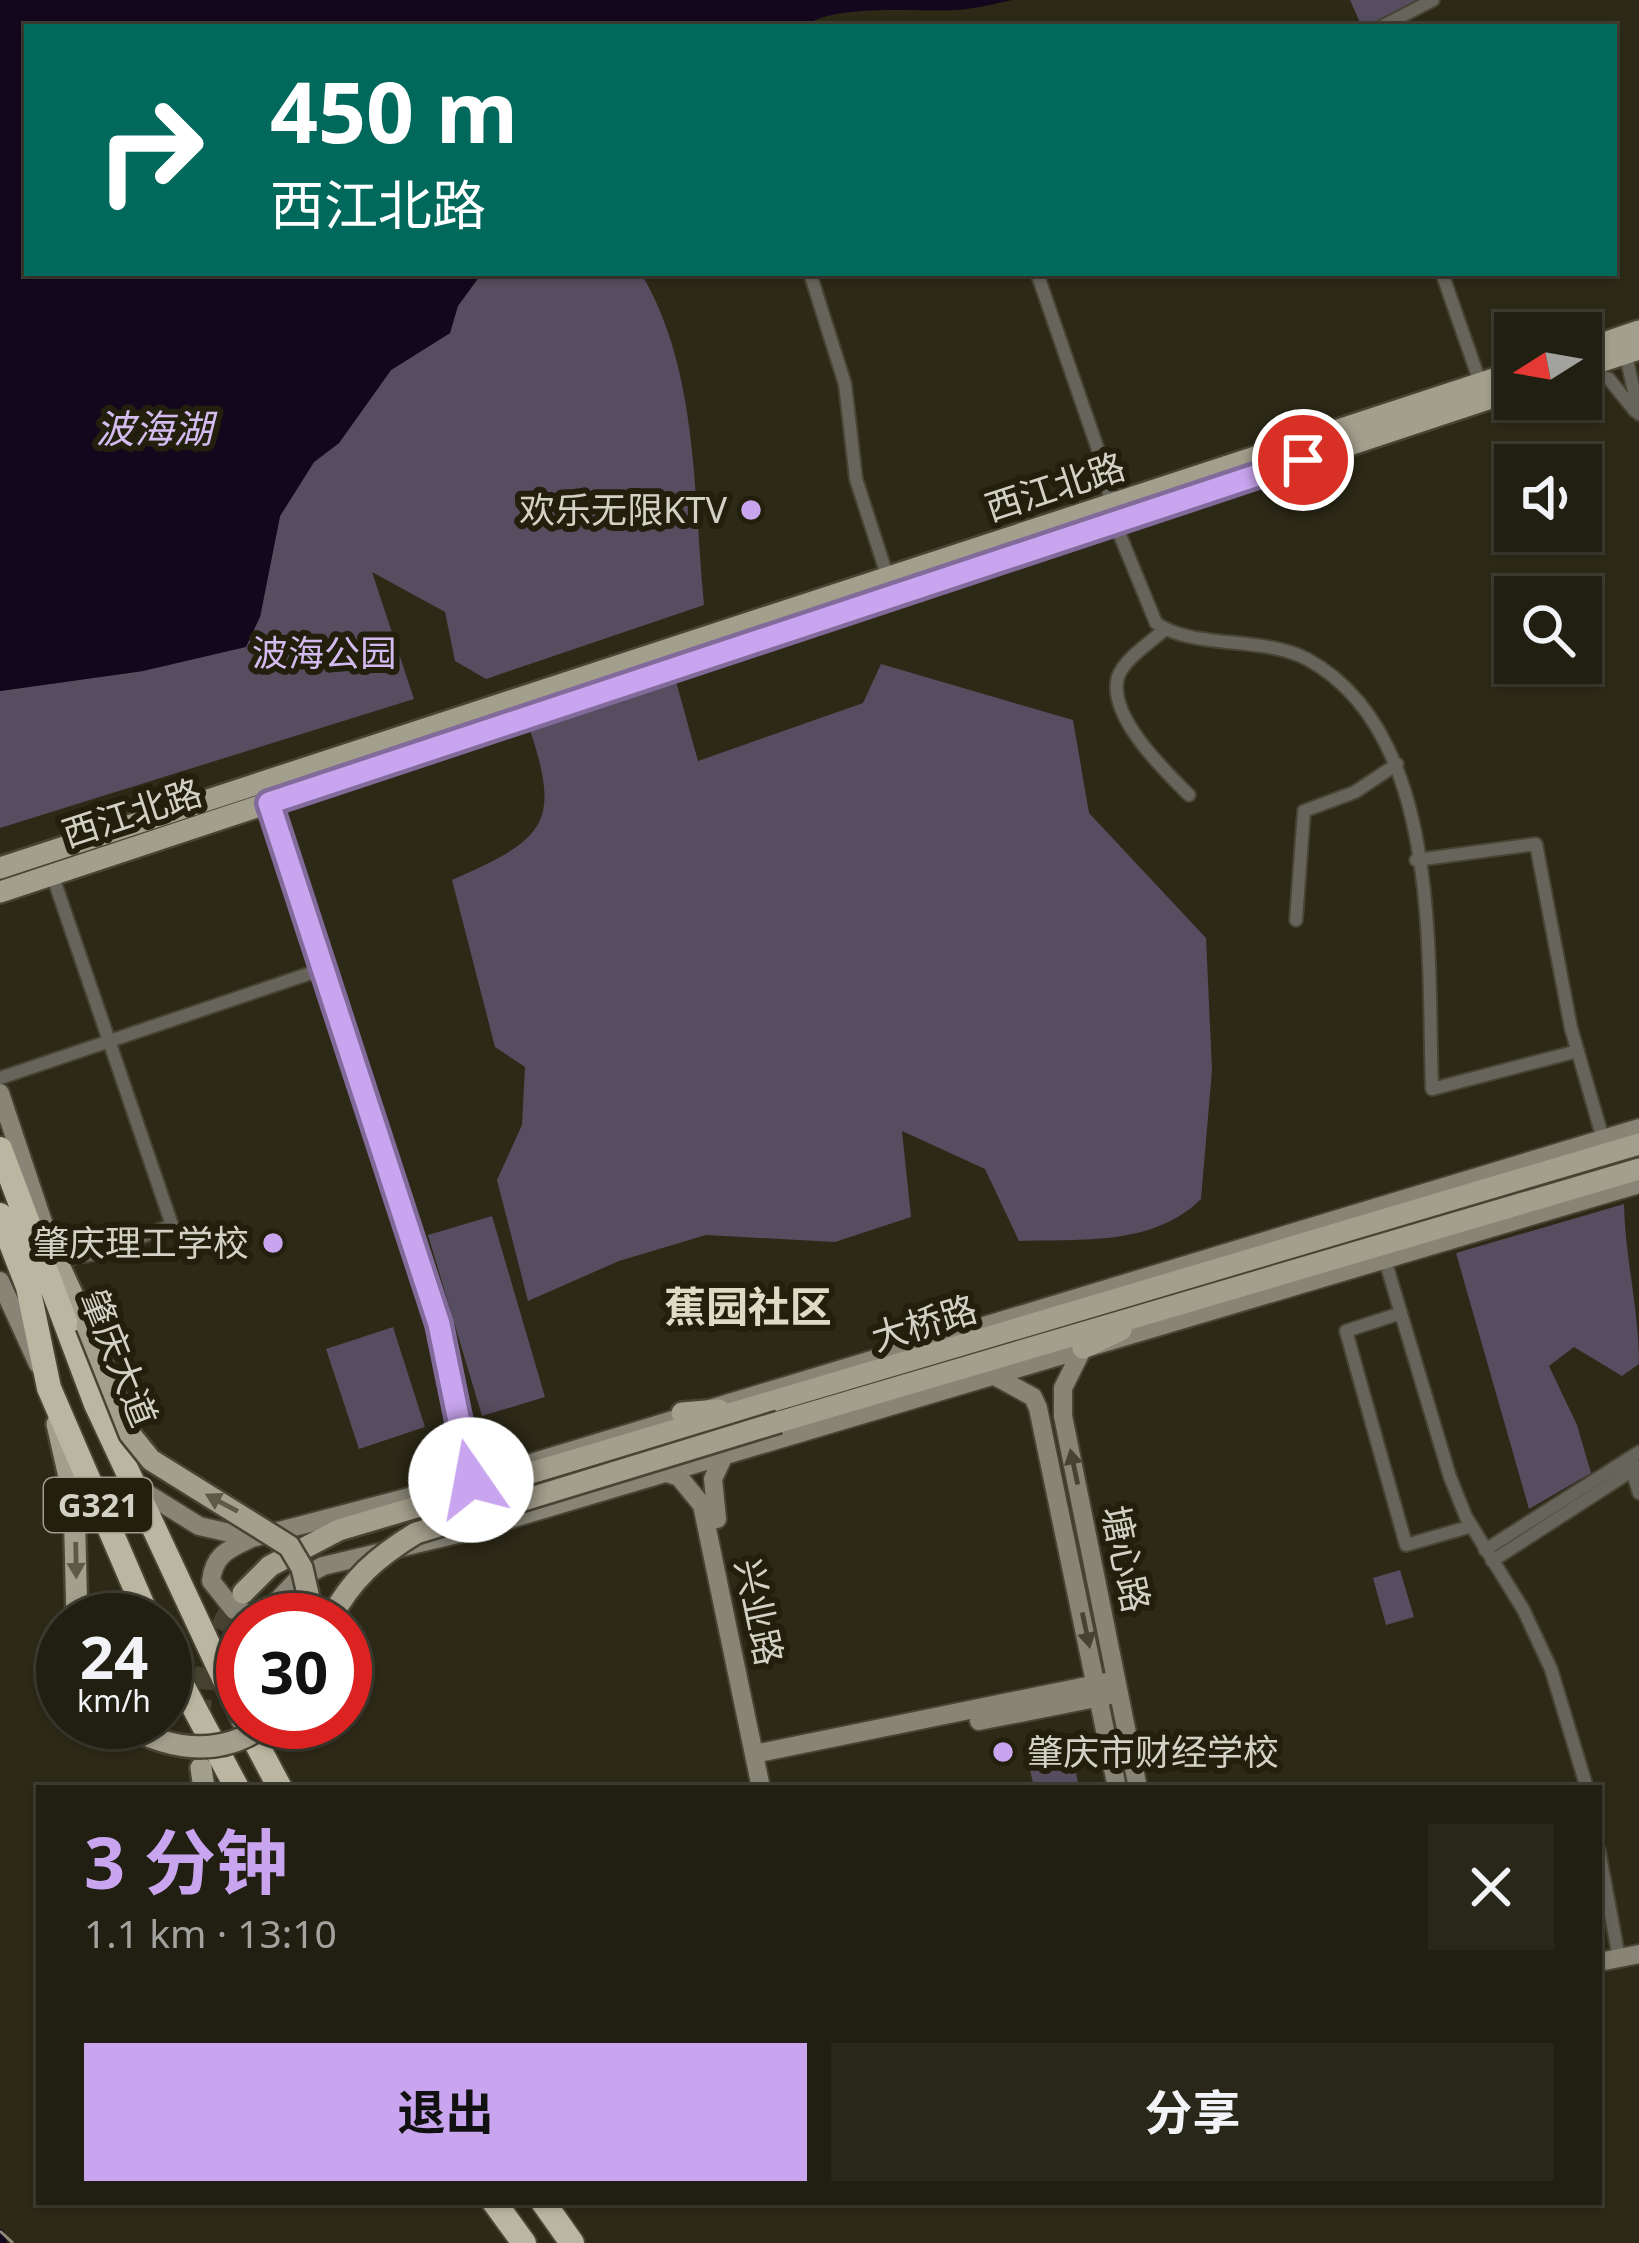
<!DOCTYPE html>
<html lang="zh">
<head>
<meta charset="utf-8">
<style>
	body { margin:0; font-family:"Noto Sans","Noto Sans SC",sans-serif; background:#29271a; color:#f1f3f6; height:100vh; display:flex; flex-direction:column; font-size:45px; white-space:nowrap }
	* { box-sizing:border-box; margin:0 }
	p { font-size:39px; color:#a2a29f }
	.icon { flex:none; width:66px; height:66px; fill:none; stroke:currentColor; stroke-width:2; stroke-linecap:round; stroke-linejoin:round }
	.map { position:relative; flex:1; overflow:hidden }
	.side { position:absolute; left:36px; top:1785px; width:1566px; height:420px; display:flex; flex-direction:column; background:#211f11; border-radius:0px; box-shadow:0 3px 9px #0004,0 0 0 3px #3e3d31 }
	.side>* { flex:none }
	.banner { position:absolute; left:24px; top:24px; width:1593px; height:252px; border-radius:0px; box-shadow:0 3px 9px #0004,0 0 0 3px #3e3d31; background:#00695c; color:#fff; overflow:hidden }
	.needle { width:78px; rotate:259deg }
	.tools { position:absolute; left:1494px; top:312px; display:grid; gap:24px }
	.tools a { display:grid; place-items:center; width:108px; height:108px; border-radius:0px; background:#211f11; box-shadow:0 3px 9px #0004,0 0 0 3px #3e3d31; font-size:60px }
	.speed { position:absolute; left:36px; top:1593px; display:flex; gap:24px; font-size:60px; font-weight:700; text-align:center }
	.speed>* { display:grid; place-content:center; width:156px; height:156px; border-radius:50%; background:#211f11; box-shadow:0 3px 9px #0004,0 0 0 3px #3e3d31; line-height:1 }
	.speed small { font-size:30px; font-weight:400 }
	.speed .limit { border:18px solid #d22; background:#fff; color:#111 }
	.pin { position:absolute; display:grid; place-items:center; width:102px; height:102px; color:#fff; margin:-51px; border:6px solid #fff; border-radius:50%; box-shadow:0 3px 12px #0007 }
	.me { position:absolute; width:132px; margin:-66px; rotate:348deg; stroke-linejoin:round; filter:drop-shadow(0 0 9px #0008) }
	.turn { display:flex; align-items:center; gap:42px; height:252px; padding:0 48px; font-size:54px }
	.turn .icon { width:156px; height:156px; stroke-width:2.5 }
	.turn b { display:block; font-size:84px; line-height:102px }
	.round { display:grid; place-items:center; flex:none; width:126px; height:126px; border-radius:0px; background:#29271a }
	.headline { display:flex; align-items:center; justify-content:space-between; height:204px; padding:0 48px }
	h1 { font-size:72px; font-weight:700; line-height:90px; color:#c8a5ee }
	.action { display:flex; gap:24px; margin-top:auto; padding:24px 48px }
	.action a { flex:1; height:138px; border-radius:0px; background:#c8a5ee; color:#111; font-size:48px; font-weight:700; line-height:138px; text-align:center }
	.action a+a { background:#29271a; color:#f1f3f6 }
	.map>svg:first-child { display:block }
	.green { fill:#564d60 }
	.water { fill:#13071e }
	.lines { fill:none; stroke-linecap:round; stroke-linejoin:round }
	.canal { stroke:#13071e; stroke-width:10 }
	.primary-tunnel { stroke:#454231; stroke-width:21; stroke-dasharray:21 10; stroke-linecap:butt }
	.street-casing { stroke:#474433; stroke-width:16 }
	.secondary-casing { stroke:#474433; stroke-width:22 }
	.primary-casing { stroke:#474433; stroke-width:26 }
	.highway-casing { stroke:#474433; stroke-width:28 }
	.street { stroke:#66645b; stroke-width:12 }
	.secondary { stroke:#888577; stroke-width:18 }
	.primary { stroke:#a39f8d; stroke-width:21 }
	.highway { stroke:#bbb6a1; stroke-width:24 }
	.rail { stroke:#8d8a7c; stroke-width:3; stroke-dasharray:24 12; stroke-linecap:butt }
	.primary-bridge-casing { stroke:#474433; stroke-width:26; stroke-linecap:butt }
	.primary-bridge { stroke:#a39f8d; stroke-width:21 }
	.oneway { fill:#464332 }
	.oneway2 { fill:#5d5947 }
	.route-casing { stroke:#826b9b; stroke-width:30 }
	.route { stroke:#c8a5ee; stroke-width:21 }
	.poi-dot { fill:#c8a5ee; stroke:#231f0d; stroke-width:4.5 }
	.labels { text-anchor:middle; stroke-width:12; stroke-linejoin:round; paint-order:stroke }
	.shield { fill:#231f0d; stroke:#9e9c8e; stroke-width:3 }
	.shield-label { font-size:33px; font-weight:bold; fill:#d3d1c6 }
	.street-label { font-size:36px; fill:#d3d1c6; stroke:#231f0d }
	.poi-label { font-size:36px; fill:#d3d1c6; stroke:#231f0d; text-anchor:end }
	.park-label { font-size:36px; fill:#d3baef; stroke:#231f0d }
	.water-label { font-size:39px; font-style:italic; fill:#d4bbf0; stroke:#231f0d }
	.quarter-label { font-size:42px; font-weight:bold; fill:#dedac3; stroke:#231f0d }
</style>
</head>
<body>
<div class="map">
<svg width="1639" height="2243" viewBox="0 0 1639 2243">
	<rect width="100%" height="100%" fill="#2c2917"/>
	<!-- green -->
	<path class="green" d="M1350 0H1426L1381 27H1362Z
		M482 273H641C699 371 693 494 704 605L486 679 455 661 445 612 372 572 414 699 0 828V691L143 671 260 617 280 516 314 462 339 443 391 370 450 333 457 306Z
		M881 664 1073 720 1089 813 1206 938 1212 1070 1201 1199C1154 1246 1081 1239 1019 1241L985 1169 902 1131 911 1217 835 1242 706 1235 619 1261 528 1301 497 1180 522 1125 525 1067 495 1047 452 880C548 838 562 823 527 721L674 674 698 761 863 703Z
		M1624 1204C1625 1258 1639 1309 1639 1364L1622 1376 1574 1347 1549 1366 1577 1425 1591 1473 1529 1509 1456 1253Z
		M492 1216 545 1397 482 1416 428 1235Z
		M393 1327 425 1427 359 1449 326 1349Z
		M1400 1570 1414 1617 1386 1625 1373 1578Z
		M1070 1742 1079 1788H1034L1026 1751Z"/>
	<!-- water -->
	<path class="water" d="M0 0H1012C994 4 974 9 955 10 919 12 830 3 804 27H27V273H482L458 306 450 333 391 370 339 443 314 462 280 516 260 617 246 647 143 671 0 691Z"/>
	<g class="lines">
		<!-- canal -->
		<path class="canal" d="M0 2234 2 2243"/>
		<!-- primary-tunnel -->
		<path class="primary-tunnel" d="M200 1720C201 1673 213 1630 243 1593"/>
		<defs>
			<path id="street" d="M1381 27 1433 0
				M810 273 845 384 856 479 887 575
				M1037 273 1102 461 1111 504
				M1442 273 1480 382
				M1625 351 1639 414
				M1582 370 1609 379 1635 411
				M1115 523 1156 623C1191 649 1263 636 1307 659 1443 733 1427 955 1432 1089L1578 1051
				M1164 630C1151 642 1124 659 1118 677 1107 716 1165 771 1189 795
				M268 798 439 1324 471 1481
				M1416 860 1536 844 1571 1028 1603 1139
				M52 874 172 1225 100 1253 57 1261
				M1296 920 1304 811 1355 792 1397 764
				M0 1078 323 969
				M1385 1260 1450 1477 1466 1517 1523 1609 1551 1669 1587 1788
				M1401 1313 1346 1331 1406 1545 1472 1526
				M1632 1470 1639 1493
				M1485 1550 1639 1452
				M1492 1561 1639 1466
				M1599 1851 1619 1958"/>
			<path id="secondary" d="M0 1093 59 1270
				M1639 1128 471 1481 252 1538C229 1549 214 1554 211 1581L234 1610 263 1616 297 1580 323 1566 470 1531 1639 1184
				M0 1281 38 1364
				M1083 1348 1063 1388V1416L1138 1788
				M993 1375 1033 1397 1038 1408 1117 1788
				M660 1471 679 1477 702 1505 761 1788
				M138 1488 199 1526 252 1538
				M717 1519 713 1479 726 1451
				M281 1620 306 1590
				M979 1721 1111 1695
				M754 1754 1106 1682
				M1599 1962 1639 1954"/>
			<path id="primary" d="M1581 351 1639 331
				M1581 368 1639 349
				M0 868 1515 372
				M0 892 1515 390
				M57 1261 87 1326
				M1083 1348 1121 1330
				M682 1413 719 1410
				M779 1422 1639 1169
				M57 1424 74 1499 77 1620
				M243 1593 270 1566 339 1530 1639 1144
				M201 1768 204 1788"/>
			<path id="highway" d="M0 1149 96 1404 243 1719
				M0 1215 28 1287 49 1388 149 1620
				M165 1653 237 1788
				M245 1722 280 1788
				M494 2202 524 2243
				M543 2202 572 2243"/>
		</defs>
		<!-- street casing -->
		<use href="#street" class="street-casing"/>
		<!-- secondary casing -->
		<use href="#secondary" class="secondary-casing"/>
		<!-- primary casing -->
		<use href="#primary" class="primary-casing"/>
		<!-- highway casing -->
		<use href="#highway" class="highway-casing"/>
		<!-- street -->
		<use href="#street" class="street"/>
		<!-- secondary -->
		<use href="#secondary" class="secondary"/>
		<!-- primary -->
		<use href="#primary" class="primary"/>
		<!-- highway -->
		<use href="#highway" class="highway"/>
		<!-- rail -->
		<path class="rail" d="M0 2231 13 2243"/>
		<defs>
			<path id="primary-bridge" d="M87 1326 130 1434 151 1460 289 1546 302 1568 314 1620
				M330 1620C351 1579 377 1557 416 1533L779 1422
				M119 1722C168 1750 221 1760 269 1722"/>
		</defs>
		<!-- primary-bridge casing -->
		<use href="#primary-bridge" class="primary-bridge-casing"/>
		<!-- primary-bridge -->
		<use href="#primary-bridge" class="primary-bridge"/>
	</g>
	<!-- one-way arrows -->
	<defs><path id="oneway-solid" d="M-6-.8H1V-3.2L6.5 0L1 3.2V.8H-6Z" transform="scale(3)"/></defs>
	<g class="oneway">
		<use href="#oneway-solid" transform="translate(1074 1467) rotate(-102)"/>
		<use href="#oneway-solid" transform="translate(1086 1630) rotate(78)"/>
	</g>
	<g class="oneway2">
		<use href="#oneway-solid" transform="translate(222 1503) rotate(-152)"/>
		<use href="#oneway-solid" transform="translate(76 1560) rotate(89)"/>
	</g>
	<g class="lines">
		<defs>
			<path id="route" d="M471 1480 439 1324 269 803 1303 460"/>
		</defs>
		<!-- route casing -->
		<use href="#route" class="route-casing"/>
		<!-- route -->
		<use href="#route" class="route"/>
	</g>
	<!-- markers -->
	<g class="poi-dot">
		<circle cx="751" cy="510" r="12"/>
		<circle cx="273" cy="1243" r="12"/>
		<circle cx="1003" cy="1752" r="12"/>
	</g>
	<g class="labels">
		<!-- shield labels -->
		<rect class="shield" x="44" y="1478" width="108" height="54" rx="9"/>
		<g class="shield-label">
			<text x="98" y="1517">G321</text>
		</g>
		<!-- street labels -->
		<g class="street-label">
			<text transform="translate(1055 487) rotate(-18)" y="13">西江北路</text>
			<text transform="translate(132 813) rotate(-18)" y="13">西江北路</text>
			<text transform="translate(924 1323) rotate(-17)" y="13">大桥路</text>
			<text transform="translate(119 1358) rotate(68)" y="13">肇庆大道</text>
			<text transform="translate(1126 1559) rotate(78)" y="13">塘心路</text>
			<text transform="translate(759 1612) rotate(78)" y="13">兴业路</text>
		</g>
		<!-- poi labels -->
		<g class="poi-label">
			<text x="727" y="523">欢乐无限KTV</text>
			<text x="249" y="1256">肇庆理工学校</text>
			<text x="1027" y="1765" text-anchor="start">肇庆市财经学校</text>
		</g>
		<!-- park labels -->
		<g class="park-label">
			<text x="324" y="666">波海公园</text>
		</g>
		<!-- water labels -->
		<g class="water-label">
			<text x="154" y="443">波海湖</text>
		</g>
		<!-- quarter labels -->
		<g class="quarter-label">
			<text x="748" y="1322">蕉园社区</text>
		</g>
	</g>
</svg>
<div class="tools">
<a><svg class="needle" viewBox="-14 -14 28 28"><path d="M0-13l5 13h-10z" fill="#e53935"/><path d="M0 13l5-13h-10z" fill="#a2a29f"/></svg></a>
<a><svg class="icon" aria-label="sound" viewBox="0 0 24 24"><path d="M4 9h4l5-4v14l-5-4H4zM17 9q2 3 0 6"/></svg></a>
<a><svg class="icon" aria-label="search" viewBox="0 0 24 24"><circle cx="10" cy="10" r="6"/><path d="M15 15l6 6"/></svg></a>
</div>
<div class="speed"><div>24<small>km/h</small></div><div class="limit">30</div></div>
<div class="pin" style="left:1303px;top:460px;background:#d93025"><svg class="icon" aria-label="arrive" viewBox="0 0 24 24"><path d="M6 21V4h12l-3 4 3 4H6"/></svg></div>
<svg class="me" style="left:471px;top:1480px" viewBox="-20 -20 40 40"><circle r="19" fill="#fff"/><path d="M0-13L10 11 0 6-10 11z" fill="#c8a5ee"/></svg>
<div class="banner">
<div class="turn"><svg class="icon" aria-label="right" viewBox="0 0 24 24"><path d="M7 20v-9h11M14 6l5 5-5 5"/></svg><div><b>450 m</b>西江北路</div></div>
</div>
<section class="side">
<div class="headline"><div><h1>3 分钟</h1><p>1.1 km · 13:10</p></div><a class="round"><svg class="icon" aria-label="close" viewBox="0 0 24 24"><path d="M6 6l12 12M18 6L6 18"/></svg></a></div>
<div class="action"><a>退出</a><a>分享</a></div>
</section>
</div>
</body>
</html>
